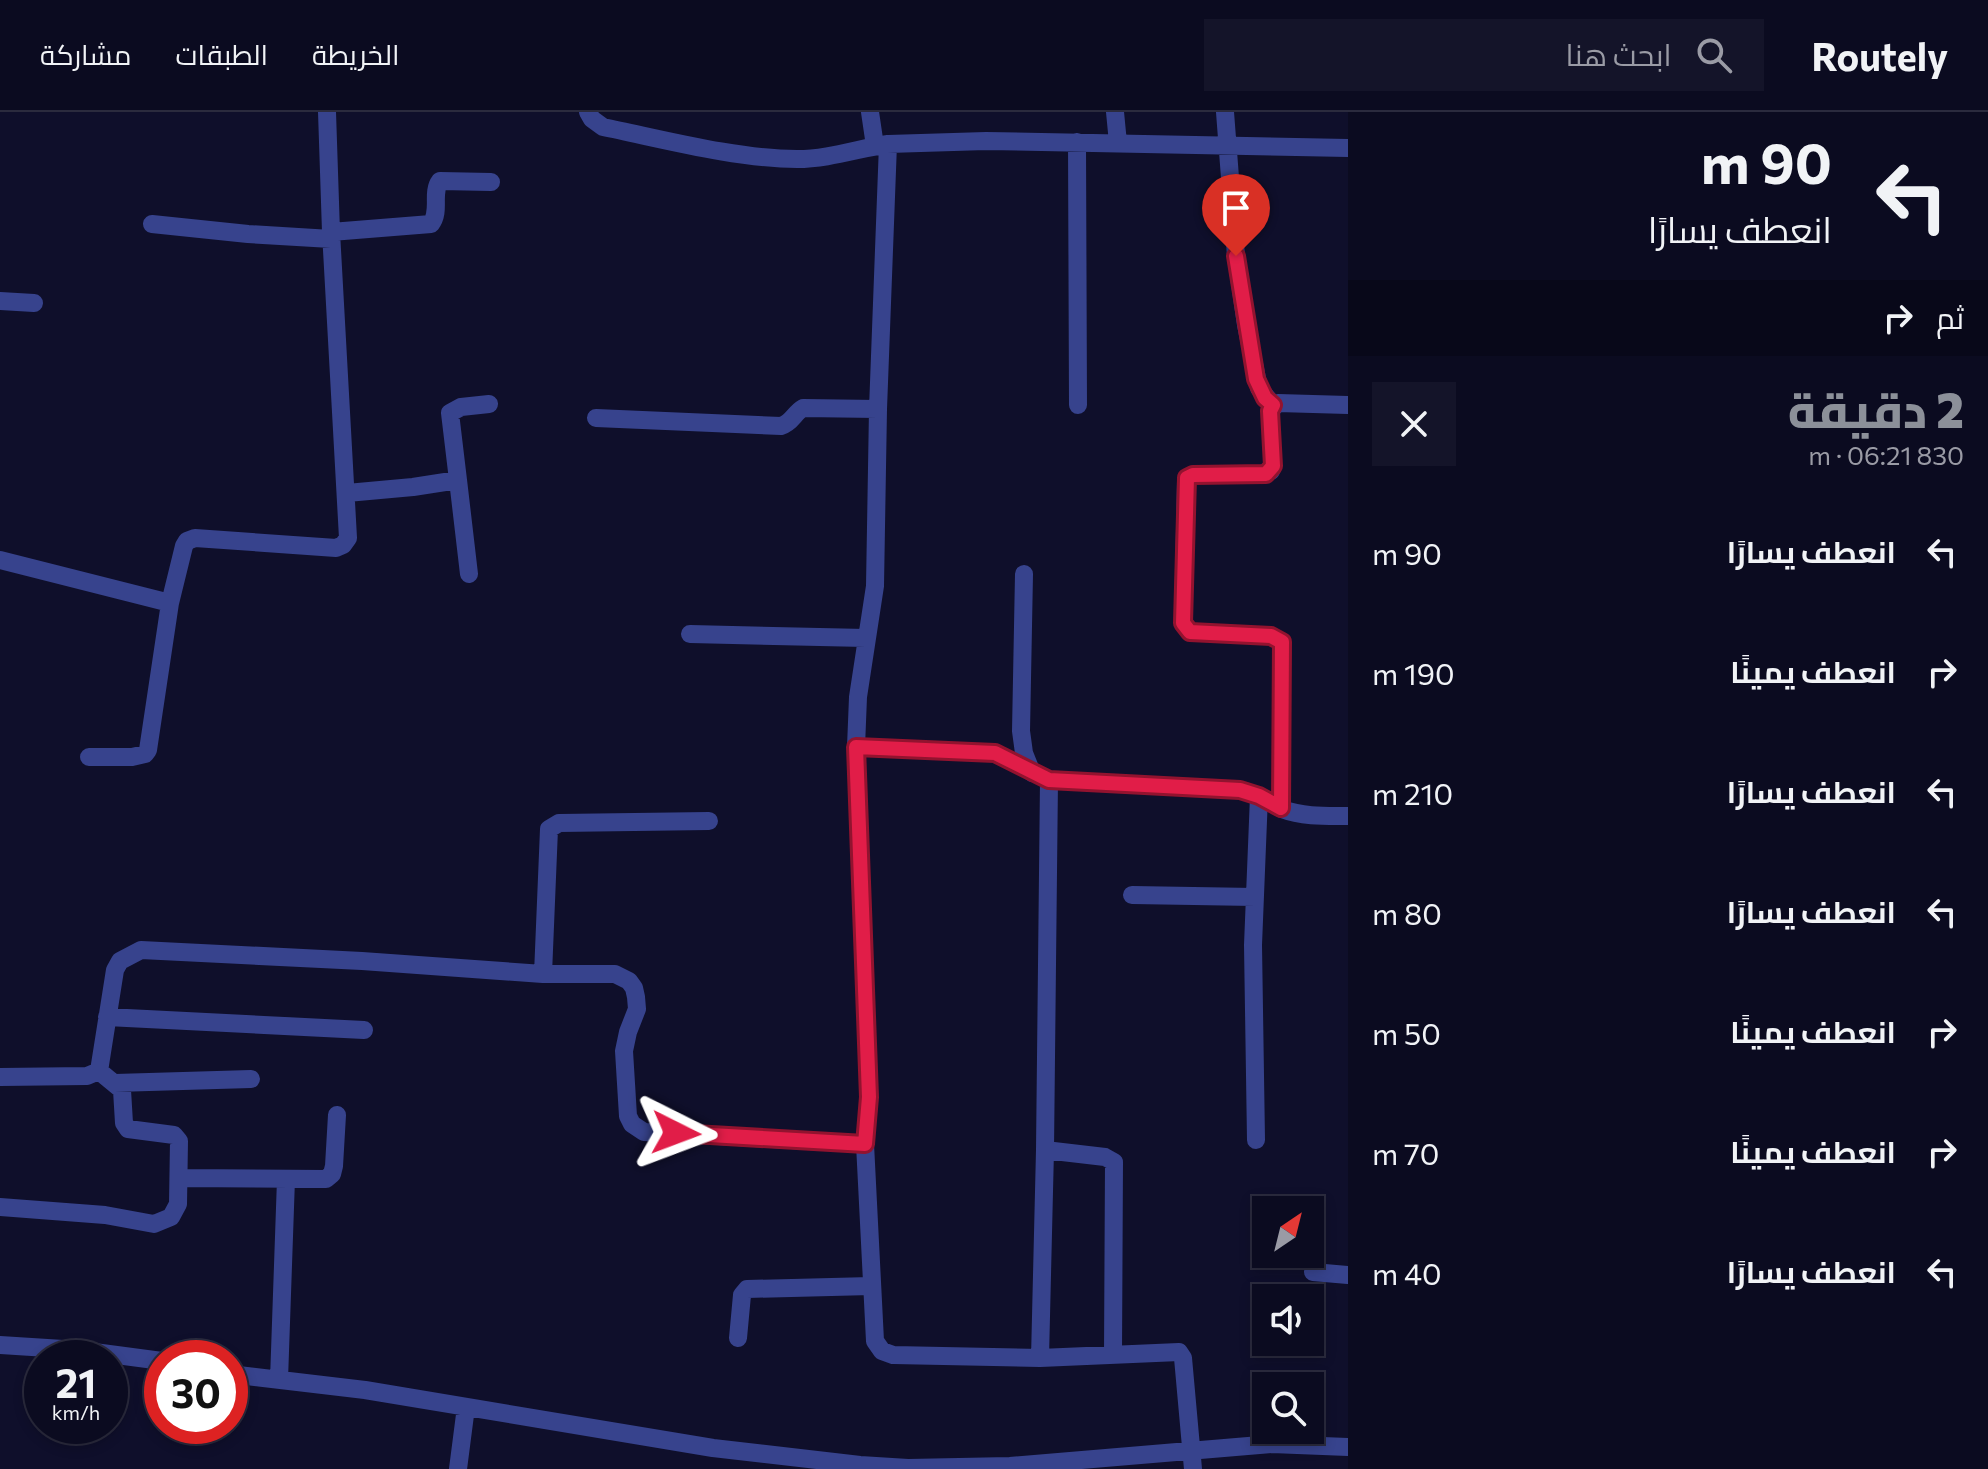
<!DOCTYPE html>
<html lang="ar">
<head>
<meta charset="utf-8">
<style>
	body { margin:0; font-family:Commissioner,Cairo,sans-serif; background:#141429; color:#f1f3f6; direction:rtl; height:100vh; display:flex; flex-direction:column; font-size:30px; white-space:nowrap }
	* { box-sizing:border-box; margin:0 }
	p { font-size:26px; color:#9a9ba5 }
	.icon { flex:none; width:44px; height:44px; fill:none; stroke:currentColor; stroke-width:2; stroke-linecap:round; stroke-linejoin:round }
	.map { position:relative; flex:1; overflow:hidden; direction:ltr }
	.side { display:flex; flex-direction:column; background:#0b0b20; width:640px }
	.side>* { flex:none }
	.top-card { background:#0b0b20; color:#f1f3f6; overflow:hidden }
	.needle { width:52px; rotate:35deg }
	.fabs { position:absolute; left:1252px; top:1084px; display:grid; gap:16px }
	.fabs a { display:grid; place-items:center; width:72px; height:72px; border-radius:0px; background:#0b0b20; box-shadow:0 4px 12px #0003,0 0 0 2px #2b2b3e; font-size:40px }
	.speed { position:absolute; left:24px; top:1228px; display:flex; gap:16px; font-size:40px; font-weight:700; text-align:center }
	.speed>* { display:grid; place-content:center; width:104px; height:104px; border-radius:50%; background:#0b0b20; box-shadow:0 4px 12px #0003,0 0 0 2px #2b2b3e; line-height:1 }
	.speed small { font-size:20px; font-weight:400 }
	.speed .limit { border:12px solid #d22; background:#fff; color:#111 }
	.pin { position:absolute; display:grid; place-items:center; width:68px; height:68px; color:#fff; margin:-82px -34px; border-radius:50% 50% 50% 0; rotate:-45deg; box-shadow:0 0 8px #0007 }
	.pin .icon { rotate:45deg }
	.me { position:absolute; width:88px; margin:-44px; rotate:93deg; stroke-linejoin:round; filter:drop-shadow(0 0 6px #0008) }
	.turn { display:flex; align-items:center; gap:28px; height:168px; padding:0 24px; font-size:36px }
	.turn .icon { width:104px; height:104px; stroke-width:2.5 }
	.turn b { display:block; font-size:56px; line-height:68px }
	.then { display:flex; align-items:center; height:76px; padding:0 24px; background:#0003; gap:16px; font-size:30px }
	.round { display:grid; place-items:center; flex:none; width:84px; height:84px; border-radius:0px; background:#141429 }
	.headline { display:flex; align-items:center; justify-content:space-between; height:136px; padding:0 24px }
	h1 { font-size:48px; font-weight:800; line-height:60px; color:#8c9099 }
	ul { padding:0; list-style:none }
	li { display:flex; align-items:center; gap:24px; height:120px; padding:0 24px }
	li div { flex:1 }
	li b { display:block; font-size:30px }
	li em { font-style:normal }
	header { display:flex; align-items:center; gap:48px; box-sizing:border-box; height:112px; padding:0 40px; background:#0b0b20; border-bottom:2px solid #2b2b3e }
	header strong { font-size:38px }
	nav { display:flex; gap:44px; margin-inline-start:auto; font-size:28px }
	.search { width:560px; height:72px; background:#141429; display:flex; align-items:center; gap:20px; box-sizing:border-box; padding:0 28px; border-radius:0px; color:#9a9ba5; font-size:30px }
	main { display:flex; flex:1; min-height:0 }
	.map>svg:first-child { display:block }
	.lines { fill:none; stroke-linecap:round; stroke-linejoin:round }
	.minor { stroke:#37438d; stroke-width:18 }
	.route-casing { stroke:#92132f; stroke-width:20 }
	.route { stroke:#e11d48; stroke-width:14 }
</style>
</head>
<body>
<header>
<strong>Routely</strong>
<div class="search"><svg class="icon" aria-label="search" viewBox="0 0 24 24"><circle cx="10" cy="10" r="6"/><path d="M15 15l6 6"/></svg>ابحث هنا</div>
<nav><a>الخريطة</a><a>الطبقات</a><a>مشاركة</a></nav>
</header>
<main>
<section class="side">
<div class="top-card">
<div class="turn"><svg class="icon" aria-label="left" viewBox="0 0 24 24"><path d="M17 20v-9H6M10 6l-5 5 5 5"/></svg><div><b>90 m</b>انعطف يسارًا</div></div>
<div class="then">ثم<svg class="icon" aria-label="right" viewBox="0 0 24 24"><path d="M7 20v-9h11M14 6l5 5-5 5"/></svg></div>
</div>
<div class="headline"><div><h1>2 دقيقة</h1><p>830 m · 06:21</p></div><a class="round"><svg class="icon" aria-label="close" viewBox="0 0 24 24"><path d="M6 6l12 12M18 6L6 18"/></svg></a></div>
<ul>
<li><svg class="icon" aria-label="left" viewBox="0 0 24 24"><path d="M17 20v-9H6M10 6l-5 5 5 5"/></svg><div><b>انعطف يسارًا</b></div><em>90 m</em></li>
<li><svg class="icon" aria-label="right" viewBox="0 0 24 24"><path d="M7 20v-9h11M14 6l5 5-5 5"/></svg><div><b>انعطف يمينًا</b></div><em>190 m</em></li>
<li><svg class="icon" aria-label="left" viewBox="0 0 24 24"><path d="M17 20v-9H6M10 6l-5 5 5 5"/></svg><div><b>انعطف يسارًا</b></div><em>210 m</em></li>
<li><svg class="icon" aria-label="left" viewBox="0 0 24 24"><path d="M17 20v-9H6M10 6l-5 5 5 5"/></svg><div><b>انعطف يسارًا</b></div><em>80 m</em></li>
<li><svg class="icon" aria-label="right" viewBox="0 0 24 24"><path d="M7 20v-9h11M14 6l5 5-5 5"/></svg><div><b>انعطف يمينًا</b></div><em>50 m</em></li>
<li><svg class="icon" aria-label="right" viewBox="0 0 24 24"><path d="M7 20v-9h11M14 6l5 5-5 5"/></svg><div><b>انعطف يمينًا</b></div><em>70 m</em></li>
<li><svg class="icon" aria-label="left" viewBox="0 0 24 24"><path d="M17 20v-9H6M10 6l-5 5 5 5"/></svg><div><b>انعطف يسارًا</b></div><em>40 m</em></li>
</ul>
</section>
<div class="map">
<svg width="1348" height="1357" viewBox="0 0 1348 1357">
	<rect width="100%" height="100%" fill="#0f0f2b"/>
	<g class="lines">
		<!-- minor -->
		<path class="minor" d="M588 0 592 7 603 15C662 27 737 47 797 47 828 47 857 37 888 32
			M870 0 875 34
			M1115 0 1118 31
			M1225 0 1236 144 1246 213 1259 276 1273 293
			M1077 30 1078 293
			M152 112 248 122 331 127
			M331 120 431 112C441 99 431 81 440 69L491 70
			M0 189 34 191
			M596 306 781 314C792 311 794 301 803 296L878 297
			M458 368 469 462
			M347 381 413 375 458 368 450 301 461 295 489 292
			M0 448 170 491
			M1024 462 1021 619 1024 641 1032 661
			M690 522 866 526
			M856 635 995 641 1049 668 1240 678C1256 681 1268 690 1282 697 1303 705 1326 704 1348 704
			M89 645H132L145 642 148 638 170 491 184 434 187 429 195 426 336 436 343 433 348 426 331 120 327 0
			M1281 696 1282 530 1271 524 1190 520 1183 511 1186 369 1193 363 1261 362 1271 359 1273 354 1270 299 1278 291 1348 293
			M1132 783 1255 785
			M543 862 549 717 559 711 709 709
			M107 905 364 918
			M0 965 87 964 99 959 115 858 120 849 141 838 362 849 543 862H615L629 869 634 876 636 885 637 897 628 920 624 939 628 1004 632 1012 644 1020 865 1032
			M115 971 251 967
			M1256 1028 1253 833 1259 684
			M1045 1038 1105 1045 1114 1050 1113 1242
			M179 1066 326 1067 332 1062 334 1054 337 1003
			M0 1095 105 1103 154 1112 171 1105 178 1092 179 1029 174 1023 128 1017 124 1011 122 978 99 959
			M1313 1160 1348 1163
			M738 1226 742 1183 747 1177 871 1174
			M0 1233 79 1238 162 1249
			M1040 1246 1045 1038 1049 668
			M230 1262 365 1278 713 1336 860 1353 908 1356 1010 1354 1272 1332 1348 1335
			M279 1268 286 1067
			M458 1357 466 1295
			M1193 1357 1183 1246 1179 1240 1040 1246 893 1243 882 1239 875 1229 865 1032 869 985 856 635 858 585 875 474 878 297 888 32 986 29 1348 36"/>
	</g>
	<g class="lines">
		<defs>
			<path id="route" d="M676 1021 865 1032 869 985 856 635 995 641 1049 668 1240 678 1259 684 1281 696 1282 530 1271 524 1190 520 1183 511 1187 366 1193 363 1266 362 1273 354 1270 299 1273 293 1265 286 1256 267 1236 144"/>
		</defs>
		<!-- route casing -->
		<use href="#route" class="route-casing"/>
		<!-- route -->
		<use href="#route" class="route"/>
	</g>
</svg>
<div class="fabs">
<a><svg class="needle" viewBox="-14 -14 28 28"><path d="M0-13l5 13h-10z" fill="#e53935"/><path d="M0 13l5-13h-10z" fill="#9a9ba5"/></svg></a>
<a><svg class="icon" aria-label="sound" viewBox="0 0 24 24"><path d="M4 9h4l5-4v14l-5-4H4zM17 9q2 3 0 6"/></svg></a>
<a><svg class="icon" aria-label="search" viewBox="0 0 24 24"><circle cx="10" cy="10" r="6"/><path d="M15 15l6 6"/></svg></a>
</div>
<div class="speed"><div>21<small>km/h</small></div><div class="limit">30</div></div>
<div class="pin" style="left:1236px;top:144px;background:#d93025"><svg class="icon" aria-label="arrive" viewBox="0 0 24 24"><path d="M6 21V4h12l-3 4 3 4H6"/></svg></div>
<svg class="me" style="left:676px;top:1021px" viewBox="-20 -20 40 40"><path d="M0-17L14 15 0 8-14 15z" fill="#e11d48" stroke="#fff" stroke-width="4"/></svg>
</div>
</main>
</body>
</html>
